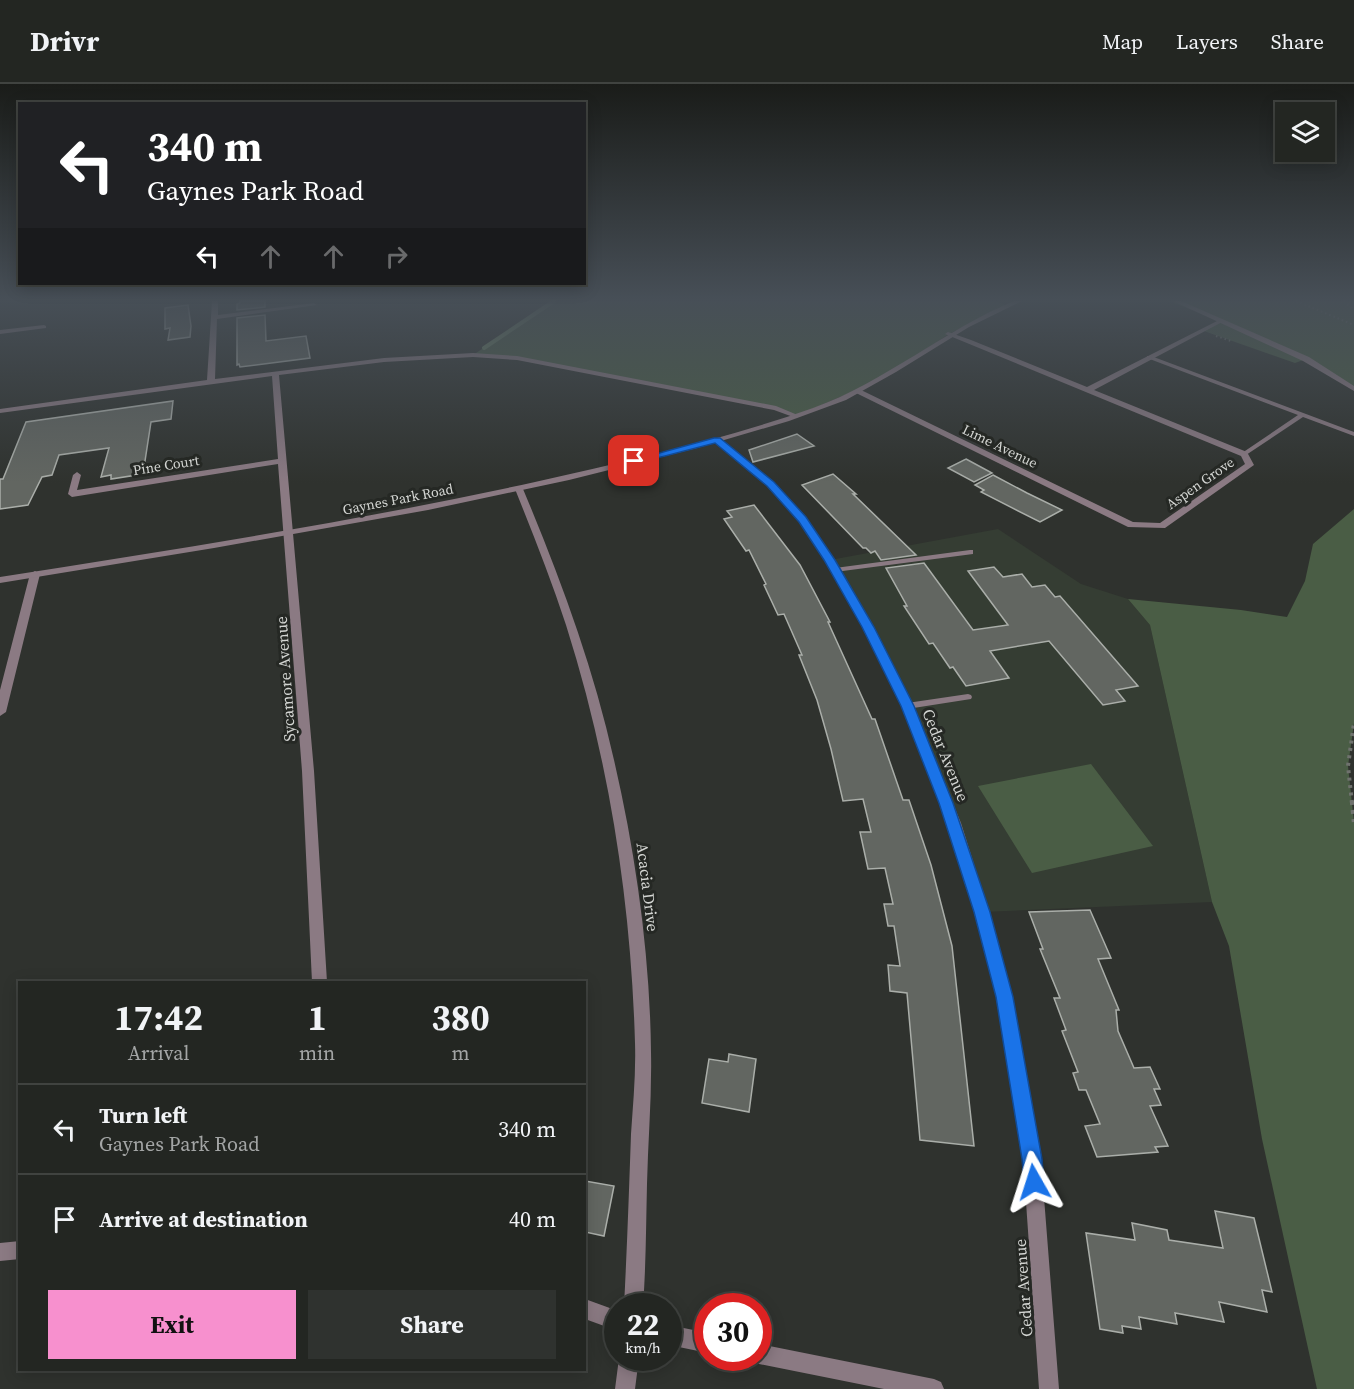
<!DOCTYPE html>
<html lang="en">
<head>
<meta charset="utf-8">
<style>
	body { margin:0; font-family:"Source Serif 4",serif; background:#2f322f; color:#f1f3f6; height:100vh; display:flex; flex-direction:column; font-size:22px; white-space:nowrap }
	* { box-sizing:border-box; margin:0 }
	p { font-size:20px; color:#a3a5a5 }
	.icon { flex:none; width:33px; height:33px; fill:none; stroke:currentColor; stroke-width:2; stroke-linecap:round; stroke-linejoin:round }
	.map { position:relative; flex:1; overflow:hidden }
	.side { position:absolute; left:18px; top:897px; width:568px; height:390px; display:flex; flex-direction:column; background:#232622; border-radius:0px; box-shadow:0 3px 15px #0003,0 0 0 2px #404340 }
	.side>* { flex:none }
	.banner { position:absolute; left:18px; top:18px; width:568px; height:183px; border-radius:0px; box-shadow:0 3px 15px #0003,0 0 0 2px #404340; background:#202124; color:#fff; overflow:hidden }
	.fabs { position:absolute; left:1275px; top:18px; display:grid; gap:12px }
	.fabs a { display:grid; place-items:center; width:60px; height:60px; border-radius:0px; background:#232622; box-shadow:0 3px 15px #0003,0 0 0 2px #404340; font-size:30px }
	.speed { position:absolute; left:604px; top:1209px; display:flex; gap:12px; font-size:30px; font-weight:700; text-align:center }
	.speed>* { display:grid; place-content:center; width:78px; height:78px; border-radius:50%; background:#232622; box-shadow:0 3px 15px #0003,0 0 0 2px #404340; line-height:1 }
	.speed small { font-size:15px; font-weight:400 }
	.speed .limit { border:9px solid #d22; background:#fff; color:#111 }
	.pin { position:absolute; display:grid; place-items:center; width:51px; height:51px; color:#fff; margin:-26px; border-radius:12px; box-shadow:0 3px 9px #0006 }
	.me { position:absolute; width:66px; margin:-33px; rotate:354deg; stroke-linejoin:round; filter:drop-shadow(0 0 4px #0008) }
	.turn { display:flex; align-items:center; gap:21px; height:126px; padding:0 30px; font-size:27px }
	.turn .icon { width:78px; height:78px; stroke-width:2.5 }
	.turn b { display:block; font-size:42px; line-height:51px }
	.lanes { display:flex; align-items:center; height:57px; padding:0 30px; background:#0003; justify-content:center; gap:30px; direction:ltr }
	.lanes .off { opacity:.35 }
	.eta { display:flex; justify-content:space-evenly; align-items:center; height:102px; text-align:center }
	.eta b { font-size:36px; font-weight:700; line-height:42px }
	.action { display:flex; gap:12px; margin-top:auto; padding:12px 30px }
	.action a { flex:1; height:69px; border-radius:0px; background:#f790ce; color:#111; font-size:24px; font-weight:700; line-height:69px; text-align:center }
	.action a+a { background:#2f322f; color:#f1f3f6 }
	ul { padding:0; list-style:none }
	li { display:flex; align-items:center; gap:18px; height:90px; padding:0 30px; border-top:2px solid #404340 }
	li div { flex:1 }
	li b { display:block; font-size:22px }
	li em { font-style:normal }
	header { display:flex; align-items:center; gap:36px; box-sizing:border-box; height:84px; padding:0 30px; background:#232622; border-bottom:2px solid #404340 }
	header strong { font-size:28px }
	nav { display:flex; gap:33px; margin-inline-start:auto; font-size:21px }
	.map>svg:first-child { display:block }
	.built { fill:#353d33 }
	.green { fill:#4a5d45 }
	.lines { fill:none; stroke-linecap:round; stroke-linejoin:round }
	.stream { stroke:#6e8767; stroke-width:4 }
	.building { fill:#626661; stroke:#aaaea9; stroke-width:1.5 }
	.path-far2 { stroke:#6f726e; stroke-width:2; stroke-dasharray:1.5 3; stroke-linecap:butt }
	.path-far1 { stroke:#6f726e; stroke-width:4; stroke-dasharray:3 4.5; stroke-linecap:butt }
	.path { stroke:#6f726e; stroke-width:4.5; stroke-dasharray:4 5; stroke-linecap:butt }
	.service { fill:#8b7a83; fill-rule:evenodd }
	.minor { fill:#8b7a83; fill-rule:evenodd }
	.tertiary { fill:#8b7a83; fill-rule:evenodd }
	.route { fill:#1a73e8; stroke:#114b97; stroke-width:1.5 }
	.labels { text-anchor:middle; stroke-width:6; stroke-linejoin:round; paint-order:stroke }
	.far-street-label { font-size:14px; fill:#d3d5d2; stroke:#252824 }
	.street-label { font-size:16px; fill:#d3d5d2; stroke:#252824 }
</style>
</head>
<body>
<header>
<strong>Drivr</strong>
<nav><a>Map</a><a>Layers</a><a>Share</a></nav>
</header>
<div class="map">
<svg width="1354" height="1305" viewBox="0 0 1354 1305">
	<rect width="100%" height="100%" fill="#2f322e"/>
	<!-- built -->
	<path class="built" d="M998 445 1081 500 1128 515 1150 541 1212 818 982 828 907 622 830 476Z"/>
	<!-- green -->
	<path class="green" d="M554 217H996L1006 221 949 250 877 297 796 332 776 324 517 274 473 271Z
		M1169 217H1354V305L1306 275 1295 279 1201 246 1220 237Z
		M1354 425V639L1348 682 1354 738V1305H1317L1262 1055 1229 862 1212 818 1150 541 1128 515 1241 526 1287 533 1305 497 1313 460Z
		M1091 680 1153 762 1032 789 978 702Z"/>
	<g class="lines">
		<!-- stream -->
		<path class="stream" d="M484 264 554 217"/>
	</g>
	<!-- building -->
	<path class="building" d="M240 217H265V223L237 226V220L240 219Z
		M188 221 191 242 190 253 168 256 170 244 165 245V224Z
		M265 231 266 257 306 252 310 274 240 283 239 280 237 281V234Z
		M173 317 171 335 151 338 143 390 111 395V391L101 393 109 364 59 371 52 391 42 393 28 421 0 425V395H3L26 338Z
		M797 350 814 362 753 378 749 366Z
		M966 375 992 389 974 398 948 384Z
		M833 390 856 410H853L916 471 881 476 875 467 871 469 866 464H863L802 401Z
		M993 391 1027 409 1062 426 1040 438 981 408 984 406 975 401Z
		M754 421 800 481 830 538H828L872 635H875L903 716H909L931 781 952 862 974 1062 920 1056 907 909 890 907 888 881 900 882 894 842H888L884 820H893L885 784 868 785 860 748H871L863 715 843 717 831 665 817 616 799 571H802L784 530 778 531 764 501 766 500 749 466 746 467 724 435 732 433 727 427Z
		M924 479 973 546 1008 541 968 487 994 483 1003 493 1022 490 1032 503 1045 501 1055 513 1060 512 1138 602 1116 606 1125 617 1103 621 1049 557 990 567 1009 594 966 602 953 583 950 584 933 559 929 560 904 522H907L886 484Z
		M1090 826 1111 874 1098 875 1119 926H1116L1118 947 1134 984 1150 983 1160 1005H1154L1161 1021 1150 1022 1168 1062 1155 1063 1158 1068 1097 1073 1085 1042 1100 1040 1086 1006H1079L1073 989 1078 988 1062 947 1066 946 1054 914H1060L1040 865H1043L1029 828Z
		M729 970 756 975 749 1028 702 1019 709 975 728 978Z
		M585 1097 614 1102 604 1152 585 1148Z
		M1215 1127 1254 1134 1272 1208 1262 1206 1267 1228 1219 1218 1224 1238 1175 1229 1177 1240 1139 1233 1141 1245 1122 1242 1123 1249 1100 1245 1086 1149 1135 1156 1132 1139 1167 1146 1169 1156 1223 1164Z"/>
	<g class="lines">
		<!-- path-far2 -->
		<path class="path-far2" d="M1296 217 1354 241
			M1344 217 1354 226
			M1216 252 1231 257"/>
		<!-- path-far1 -->
		<path class="path-far1" d="M1352 719 1348 682 1354 639"/>
		<!-- path -->
		<path class="path" d="M1352 717 1354 738"/>
		<!-- service -->
		<path class="service" d="M1147 272H1151L1354 348V352L1303 333 1246 371H1242V369L1298 331 1147 274Z
			M970 466H973V470L835 488 831 486 835 484Z
			M968 610 971 611 972 613 971 615 907 625 903 622 907 619Z"/>
		<!-- minor -->
		<path class="minor" d="M212 217H218V231L314 219 317 221 217 235 215 295 384 274 473 269 517 272 776 322 800 332 796 334 774 326 517 276 473 273 384 278 279 291 314 687 327 898H312L302 687 278 380 72 413 68 410 73 391 77 388 81 391 77 406 278 375 272 292 0 329V325L207 296Z
			M1219 236 1224 237 1094 306 1247 368 1254 381 1165 444 1128 443 854 308 861 306 1133 438 1160 439 1245 380 1241 372 945 250 948 248 971 256 1087 303Z
			M44 241 46 242V244L0 250V246Z
			M714 354H720L774 398 806 434 835 476 873 543 913 622 961 739 989 828 1013 913 1041 1075 1059 1305H1039L1023 1075 997 913 975 828 947 739 901 622 863 543 825 476 800 438 768 402 714 358Z
			M519 402 523 405C560 493 593 582 614 676 636 771 650 871 651 968 652 1012 648 1056 647 1100 646 1141 646 1182 643 1222H624C627 1165 629 1107 631 1050 633 1020 636 990 635 959 631 817 609 676 566 541 551 495 533 450 515 405Z
			M35 487 40 490 6 628 0 632V606L30 490Z
			M20 1157V1175L0 1177V1159Z
			M585 1215 618 1227V1247L585 1235Z
			M669 1241 708 1249V1269L669 1261Z
			M759 1260 934 1295 941 1298 944 1305H884L759 1280 752 1277 751 1274H759Z
			M619 1274H639L635 1305H615Z"/>
		<!-- tertiary -->
		<path class="tertiary" d="M1014 217H1022L969 243 896 288 846 316 789 337 697 364 569 396 428 426 214 464 0 499V493C179 465 358 437 535 398 628 377 722 356 813 324 885 298 944 246 1014 217Z
			M1173 217H1181L1309 273 1354 302V307L1303 277Z"/>
	</g>
	<!-- sky -->
	<linearGradient id="sky" x2="0" y2="1"><stop stop-color="#1a1c19"/><stop offset="0.54" stop-color="#474f57"/><stop offset="1" stop-color="#474f57" stop-opacity="0"/></linearGradient>
	<rect width="1354" height="399" fill="url(#sky)"/>
	<!-- route -->
	<path class="route" d="M714 354H720L774 398 806 433 835 476 874 543 914 622 953 719 990 828 1013 913 1042 1075 1044 1098 1041 1105 1034 1108 1027 1105 1024 1098 1022 1075 996 913 974 828 939 719 901 622 862 543 824 476 799 438 767 402 715 359 634 380 630 377Z"/>
	<g class="labels">
		<!-- far-street labels -->
		<g class="far-street-label">
			<text transform="translate(1000 362) rotate(26)" y="5">Lime Avenue</text>
			<text transform="translate(166 381) rotate(-9)" y="5">Pine Court</text>
			<text transform="translate(1200 399) rotate(-35)" y="5">Aspen Grove</text>
			<text transform="translate(398 415) rotate(-11)" y="5">Gaynes Park Road</text>
		</g>
		<!-- street labels -->
		<g class="street-label">
			<text transform="translate(285 595) rotate(-94)" y="6">Sycamore Avenue</text>
			<text transform="translate(946 671) rotate(68)" y="6">Cedar Avenue</text>
			<text transform="translate(648 803) rotate(83)" y="6">Acacia Drive</text>
			<text transform="translate(1023 1204) rotate(-94)" y="6">Cedar Avenue</text>
		</g>
	</g>
</svg>
<div class="fabs">
<a><svg class="icon" aria-label="layers" viewBox="0 0 24 24"><path d="M12 4l9 5-9 5-9-5zM3 14l9 5 9-5"/></svg></a>
</div>
<div class="speed"><div>22<small>km/h</small></div><div class="limit">30</div></div>
<div class="pin" style="left:634px;top:377px;background:#d93025"><svg class="icon" aria-label="arrive" viewBox="0 0 24 24"><path d="M6 21V4h12l-3 4 3 4H6"/></svg></div>
<svg class="me" style="left:1034px;top:1098px" viewBox="-20 -20 40 40"><path d="M0-17L14 15 0 8-14 15z" fill="#1a73e8" stroke="#fff" stroke-width="4"/></svg>
<div class="banner">
<div class="turn"><svg class="icon" aria-label="left" viewBox="0 0 24 24"><path d="M17 20v-9H6M10 6l-5 5 5 5"/></svg><div><b>340 m</b>Gaynes Park Road</div></div>
<div class="lanes"><svg class="icon" aria-label="left" viewBox="0 0 24 24"><path d="M17 20v-9H6M10 6l-5 5 5 5"/></svg><svg class="icon off" aria-label="ahead" viewBox="0 0 24 24"><path d="M12 20V5M6 11l6-6 6 6"/></svg><svg class="icon off" aria-label="ahead" viewBox="0 0 24 24"><path d="M12 20V5M6 11l6-6 6 6"/></svg><svg class="icon off" aria-label="right" viewBox="0 0 24 24"><path d="M7 20v-9h11M14 6l5 5-5 5"/></svg></div>
</div>
<section class="side">
<div class="eta">
<div><b>17:42</b><p>Arrival</p></div>
<div><b>1</b><p>min</p></div>
<div><b>380</b><p>m</p></div>
</div>
<ul>
<li><svg class="icon" aria-label="left" viewBox="0 0 24 24"><path d="M17 20v-9H6M10 6l-5 5 5 5"/></svg><div><b>Turn left</b><p>Gaynes Park Road</p></div><em>340 m</em></li>
<li><svg class="icon" aria-label="arrive" viewBox="0 0 24 24"><path d="M6 21V4h12l-3 4 3 4H6"/></svg><div><b>Arrive at destination</b></div><em>40 m</em></li>
</ul>
<div class="action"><a>Exit</a><a>Share</a></div>
</section>
</div>
</body>
</html>
